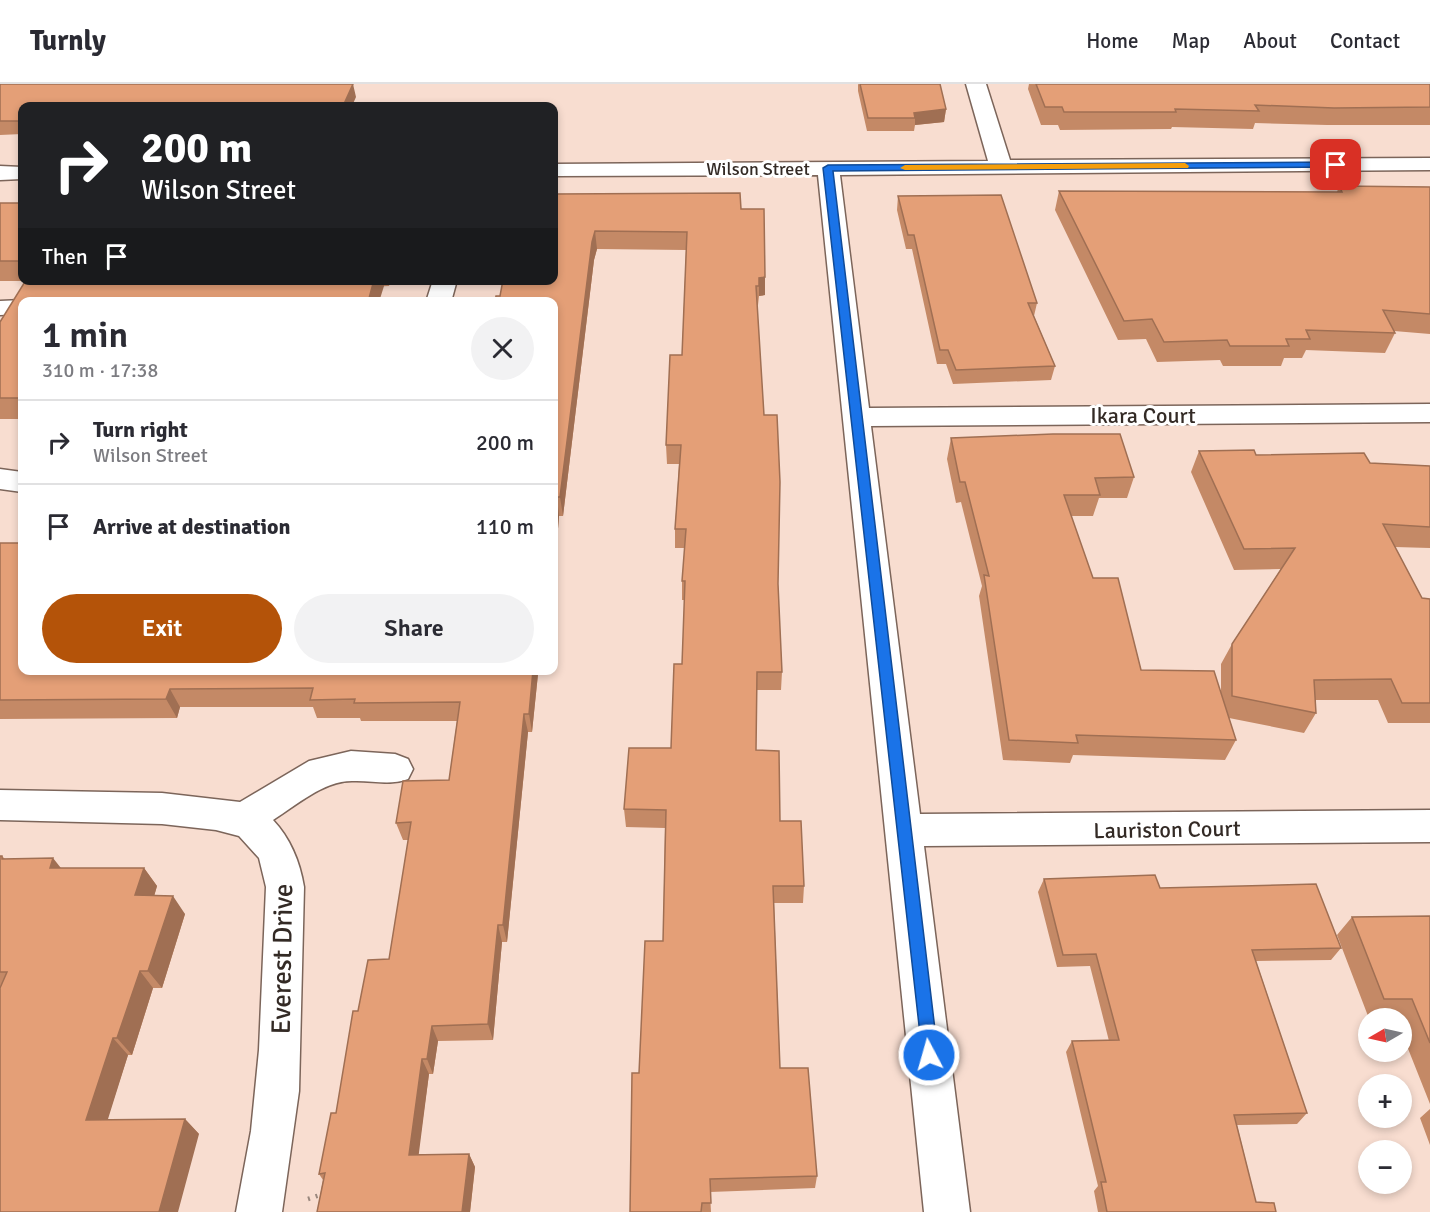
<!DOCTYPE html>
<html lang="en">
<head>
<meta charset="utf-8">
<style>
	body { margin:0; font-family:Signika,sans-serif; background:#f2f2f3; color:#2b2b33; height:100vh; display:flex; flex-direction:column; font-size:22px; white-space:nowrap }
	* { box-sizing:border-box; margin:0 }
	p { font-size:20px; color:#7c7c81 }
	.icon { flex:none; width:33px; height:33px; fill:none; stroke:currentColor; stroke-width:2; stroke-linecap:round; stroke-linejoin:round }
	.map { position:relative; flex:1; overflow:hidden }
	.details { position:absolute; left:18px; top:213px; width:540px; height:378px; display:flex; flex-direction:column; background:#fff; border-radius:12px; box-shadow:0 3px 9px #0003 }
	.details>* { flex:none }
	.banner { position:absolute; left:18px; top:18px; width:540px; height:183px; border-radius:12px; box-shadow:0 3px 9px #0003; background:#202124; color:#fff; overflow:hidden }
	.needle { width:39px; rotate:261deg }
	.tools { position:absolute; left:1358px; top:924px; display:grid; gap:12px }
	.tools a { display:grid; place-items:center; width:54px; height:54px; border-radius:50%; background:#fff; box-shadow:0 3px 9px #0003; font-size:30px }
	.pin { position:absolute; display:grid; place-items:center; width:51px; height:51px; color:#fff; margin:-26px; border-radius:12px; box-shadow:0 3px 9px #0006 }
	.me { position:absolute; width:66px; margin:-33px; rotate:354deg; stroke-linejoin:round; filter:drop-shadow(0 0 4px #0008) }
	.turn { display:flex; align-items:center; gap:21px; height:126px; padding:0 24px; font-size:27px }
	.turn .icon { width:78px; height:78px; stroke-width:2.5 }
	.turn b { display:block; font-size:42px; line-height:51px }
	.then { display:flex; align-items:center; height:57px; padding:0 24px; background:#0003; gap:12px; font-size:22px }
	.round { display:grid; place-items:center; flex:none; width:63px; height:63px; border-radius:32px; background:#f2f2f3 }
	.head { display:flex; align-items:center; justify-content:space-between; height:102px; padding:0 24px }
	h1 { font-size:36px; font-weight:600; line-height:45px }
	.button { display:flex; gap:12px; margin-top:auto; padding:12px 24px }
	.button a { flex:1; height:69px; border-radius:36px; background:#b45309; color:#fff; font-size:24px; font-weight:600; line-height:69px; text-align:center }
	.button a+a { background:#f2f2f3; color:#2b2b33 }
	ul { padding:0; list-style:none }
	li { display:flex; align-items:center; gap:18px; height:84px; padding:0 24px; border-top:2px solid #e1e1e2 }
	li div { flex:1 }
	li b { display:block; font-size:22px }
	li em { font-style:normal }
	header { display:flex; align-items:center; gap:36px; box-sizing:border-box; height:84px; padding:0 30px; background:#fff; border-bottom:2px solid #e1e1e2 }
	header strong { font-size:28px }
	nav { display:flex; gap:33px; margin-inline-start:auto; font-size:21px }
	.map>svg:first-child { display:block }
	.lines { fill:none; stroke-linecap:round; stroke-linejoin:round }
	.minor-casing { stroke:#7c655a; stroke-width:3 }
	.path { stroke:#99877d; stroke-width:4.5; stroke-dasharray:2 6; stroke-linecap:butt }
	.minor { fill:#fff; fill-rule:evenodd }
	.wall { fill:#c48966 }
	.shaded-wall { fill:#a06f53 }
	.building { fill:#e49f77; stroke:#a06f53; stroke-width:1.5 }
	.route { fill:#1a73e8; stroke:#114b97; stroke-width:1.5 }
	.slow { fill:#f59e0b }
	.labels { text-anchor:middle; stroke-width:6; stroke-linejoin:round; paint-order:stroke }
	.far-street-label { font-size:18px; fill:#332a25; stroke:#fff }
	.street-label { font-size:22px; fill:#332a25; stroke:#fff }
	.near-street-label { font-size:27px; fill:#332a25; stroke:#fff }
</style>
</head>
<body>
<header>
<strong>Turnly</strong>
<nav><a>Home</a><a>Map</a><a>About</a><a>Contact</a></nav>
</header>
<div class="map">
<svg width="1430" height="1128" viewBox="0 0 1430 1128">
	<rect width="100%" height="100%" fill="#f8ddd0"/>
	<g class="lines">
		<defs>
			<path id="minor" d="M966 0H986L1010 76 1430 74V86L840 91 869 324 1430 320V338L871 342 920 730 1430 726V758L924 762 970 1128H924L818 91 554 92V80L988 77Z
				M0 82 22 83V95L0 96Z
				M433 196H457L451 218H426Z
				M22 216 30 218H22V230L0 231V217Z
				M0 385 22 388V408L0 405Z
				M351 667 395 670 408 675 413 685 408 695C389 702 372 696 352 697 323 697 297 721 273 736 290 754 300 778 304 803L299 1007 282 1128H236L251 1047 259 966 266 803 259 774 239 752 216 746 162 740 0 736V706L162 709 240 718 309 677Z"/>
		</defs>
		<!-- minor casing -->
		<use href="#minor" class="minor-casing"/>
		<!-- path -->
		<path class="path" d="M308 1115 323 1110"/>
		<!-- minor -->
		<use href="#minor" class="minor"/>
	</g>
	<!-- wall -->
	<path class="wall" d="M0 0 356 13 22 22V50L0 51Z
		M858 0 946 25 944 38 915 41 914 47H867L858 7Z
		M1029 0H1430V41H1327L1255 39 1253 45 1172 43 1171 45 1060 46 1058 41H1041L1028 5Z
		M1339 102 1430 103V250L1394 247 1395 249 1385 269 1306 266 1302 274H1284L1281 282H1223L1220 276 1157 278 1146 255 1118 256 1055 126 1059 107 1337 108Z
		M554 110 741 125 765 211 759 212 758 221H757L764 331 778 500 782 588 781 606H756V666L780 737 804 802 803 819H774L780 984 817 1092 815 1104 710 1108 711 1128H630L639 989 663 857 665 744 626 743 624 725 671 664 682 580 685 516H682V497L685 464H675V445L679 380H667L666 361 682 271 686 166 597 165 594 176 563 432H559L554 495V218L500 212Z
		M898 112 1037 219 1034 232 1055 282 1051 296 953 300 946 280H937L912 165H906L897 126Z
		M0 119H22V196H391L389 202 22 218V335H0V238L26 197H0Z
		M951 354 1134 393 1127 414H1099L1093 432H1071L1093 494 1141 586 1221 612V580L1232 560 1281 485 1234 486 1191 388 1199 367 1370 379 1430 382V464L1395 463 1422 514 1430 515V639H1388L1378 616H1315L1316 629 1304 649 1229 634 1236 656 1225 676 1073 671 1070 679 1003 676 979 512 982 502 961 418 956 419 947 375Z
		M0 459 22 586H538V590L532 648H528L507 858H502L493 956 438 957 433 990H429L418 1070H469L475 1083 470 1128H317L323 1096 319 1090 336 1029 358 927 389 875 409 756H403L396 739 449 696 457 637H361L360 634H317L313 623H180L177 634 0 635Z
		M0 772H2L5 775 61 784H144L157 802 154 812 185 830 162 904H153L132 971H128L107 1036 185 1035 199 1050 0 1128Z
		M1044 795 1160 804 1341 864 1331 876 1256 877 1307 1029 1297 1040 1237 1041 1256 1118 1276 1128H1098L1094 1107 1098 1102 1066 968 1072 957H1109L1090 882 1057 883 1038 808Z
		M1430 832V1020L1401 947V934H1396L1395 932H1368L1337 851 1352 833Z
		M1430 1025V1061L1420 1034Z"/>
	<!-- shaded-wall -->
	<path class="shaded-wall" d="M353 0 356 13 352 22H343Z
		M946 25 944 38 915 41V34L914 29Z
		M595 147 597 165 594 176 563 432 560 413 592 158Z
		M765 193V211L759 212V194Z
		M374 196H383L384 202 379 218H368Z
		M557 413 559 432 554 495V449Z
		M533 586H538V590L532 648 529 630Z
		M170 605 180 623 177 634 166 615Z
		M524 630 528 648 507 858 503 841Z
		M53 774 68 793 50 784Z
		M144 784 157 802 149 830 135 811Z
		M173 812 185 830 162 904 148 887Z
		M498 841 502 858 493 956 488 940Z
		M140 887 153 904 132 971 117 954Z
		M432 942 438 957 433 990 427 975Z
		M113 954 128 971 103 1051 86 1036Z
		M422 975 429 990 417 1084 409 1071Z
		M185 1035 199 1050 178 1128H159Z
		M469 1070 475 1083 470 1128H462Z"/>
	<!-- building -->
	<path class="building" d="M0 0H353L343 22H22V37H0Z
		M860 0H940L946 25 914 29 915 34H868Z
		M1036 0H1430V23L1334 24 1255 21 1259 27 1175 25 1176 28H1064L1062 23H1045Z
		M1339 102 1430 103V230L1383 226 1395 249 1306 246 1310 255H1286L1289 262H1230L1227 256 1164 258 1152 235 1124 237 1059 107 1342 108Z
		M740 109 741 125H764L765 193 759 194V202H756L764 331H777L780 398 778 500 782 588H757L756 666 779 667 780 737H801L804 802H773L780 984H808L817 1092 710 1095 711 1119H702L701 1128H630L632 989H639L645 857H663L666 726 624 725 629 664H671L674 580H682L685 497H682L686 445H675L681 361H666L670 271H682L687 148 595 147 592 158 560 413H557L554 449V218H495L496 212H500L503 196H554V110Z
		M1001 111 1037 219H1028L1055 282 956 286 948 266H940L914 151H908L898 112Z
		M0 119H22V177H0Z
		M26 196H374L368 218H22V314H0V238Z
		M1053 350H1120L1134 393 1095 394 1100 411H1064L1093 494H1118L1141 586 1214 587 1236 656 1076 651 1078 659 1009 656 984 491 989 492 965 398H960L951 354Z
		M1254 366 1256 371 1364 369 1370 379 1430 382V443L1383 440 1422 514 1430 515V619H1402L1391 595 1314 596 1316 629 1232 612V560L1295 464 1244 465 1199 367Z
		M0 459H22V586H533L529 630H524L503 841H498L488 940 432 942 427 975H422L409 1071 469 1070 462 1128H317L325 1089 319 1090 331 1029H336L353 927H358L368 876 389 875 411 738 396 739 403 697 449 696 460 618 354 619 355 615 310 616 313 604 170 605 166 615 0 616Z
		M0 772H2V775L53 774 50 784H144L135 811 173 812 148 887H140L117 954H113L86 1036 185 1035 159 1128H0V904L7 888H0Z
		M1155 791 1160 804 1316 800 1341 864 1252 866 1307 1029 1234 1031 1256 1118 1274 1119 1276 1128H1107L1101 1098H1106L1072 957 1119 956 1096 870 1063 871 1044 795Z
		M1430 832V959L1412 915H1384L1352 833Z"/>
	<!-- route -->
	<path class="route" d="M1336 78 1339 79V83L833 87 938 971 935 977 929 979 923 977 823 84 828 81Z"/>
	<!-- slow -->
	<path class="slow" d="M1185 79 1189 82 1188 84 905 86 900 84 905 81Z"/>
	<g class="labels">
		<!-- far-street labels -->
		<g class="far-street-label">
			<text x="758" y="91">Wilson Street</text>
		</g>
		<!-- street labels -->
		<g class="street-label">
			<text x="1143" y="339">Ikara Court</text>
			<text transform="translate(1167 745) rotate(-1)" y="8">Lauriston Court</text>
		</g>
		<!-- near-street labels -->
		<g class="near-street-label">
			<text transform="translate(282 875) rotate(-89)" y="9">Everest Drive</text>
		</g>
	</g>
</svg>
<div class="tools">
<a><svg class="needle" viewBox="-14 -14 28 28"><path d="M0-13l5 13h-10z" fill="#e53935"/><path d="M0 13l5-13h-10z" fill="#7c7c81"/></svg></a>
<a>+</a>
<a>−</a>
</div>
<div class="pin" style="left:1336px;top:81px;background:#d93025"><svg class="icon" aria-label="arrive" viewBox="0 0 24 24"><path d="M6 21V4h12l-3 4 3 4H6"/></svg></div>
<svg class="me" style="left:929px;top:971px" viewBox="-20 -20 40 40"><circle r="17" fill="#1a73e8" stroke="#fff" stroke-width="3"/><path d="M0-11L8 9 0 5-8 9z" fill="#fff"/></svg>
<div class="banner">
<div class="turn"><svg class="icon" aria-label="right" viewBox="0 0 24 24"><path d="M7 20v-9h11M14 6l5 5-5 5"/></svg><div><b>200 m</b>Wilson Street</div></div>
<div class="then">Then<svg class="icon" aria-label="arrive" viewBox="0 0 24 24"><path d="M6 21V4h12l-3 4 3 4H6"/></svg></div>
</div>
<section class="details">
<div class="head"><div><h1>1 min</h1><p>310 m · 17:38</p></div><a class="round"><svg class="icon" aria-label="close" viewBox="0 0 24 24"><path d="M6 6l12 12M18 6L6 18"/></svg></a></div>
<ul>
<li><svg class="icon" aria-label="right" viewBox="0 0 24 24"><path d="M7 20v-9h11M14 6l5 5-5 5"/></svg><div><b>Turn right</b><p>Wilson Street</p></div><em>200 m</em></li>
<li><svg class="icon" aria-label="arrive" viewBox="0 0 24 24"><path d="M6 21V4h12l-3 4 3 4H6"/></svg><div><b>Arrive at destination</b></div><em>110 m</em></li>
</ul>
<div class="button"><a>Exit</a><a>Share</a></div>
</section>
</div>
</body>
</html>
